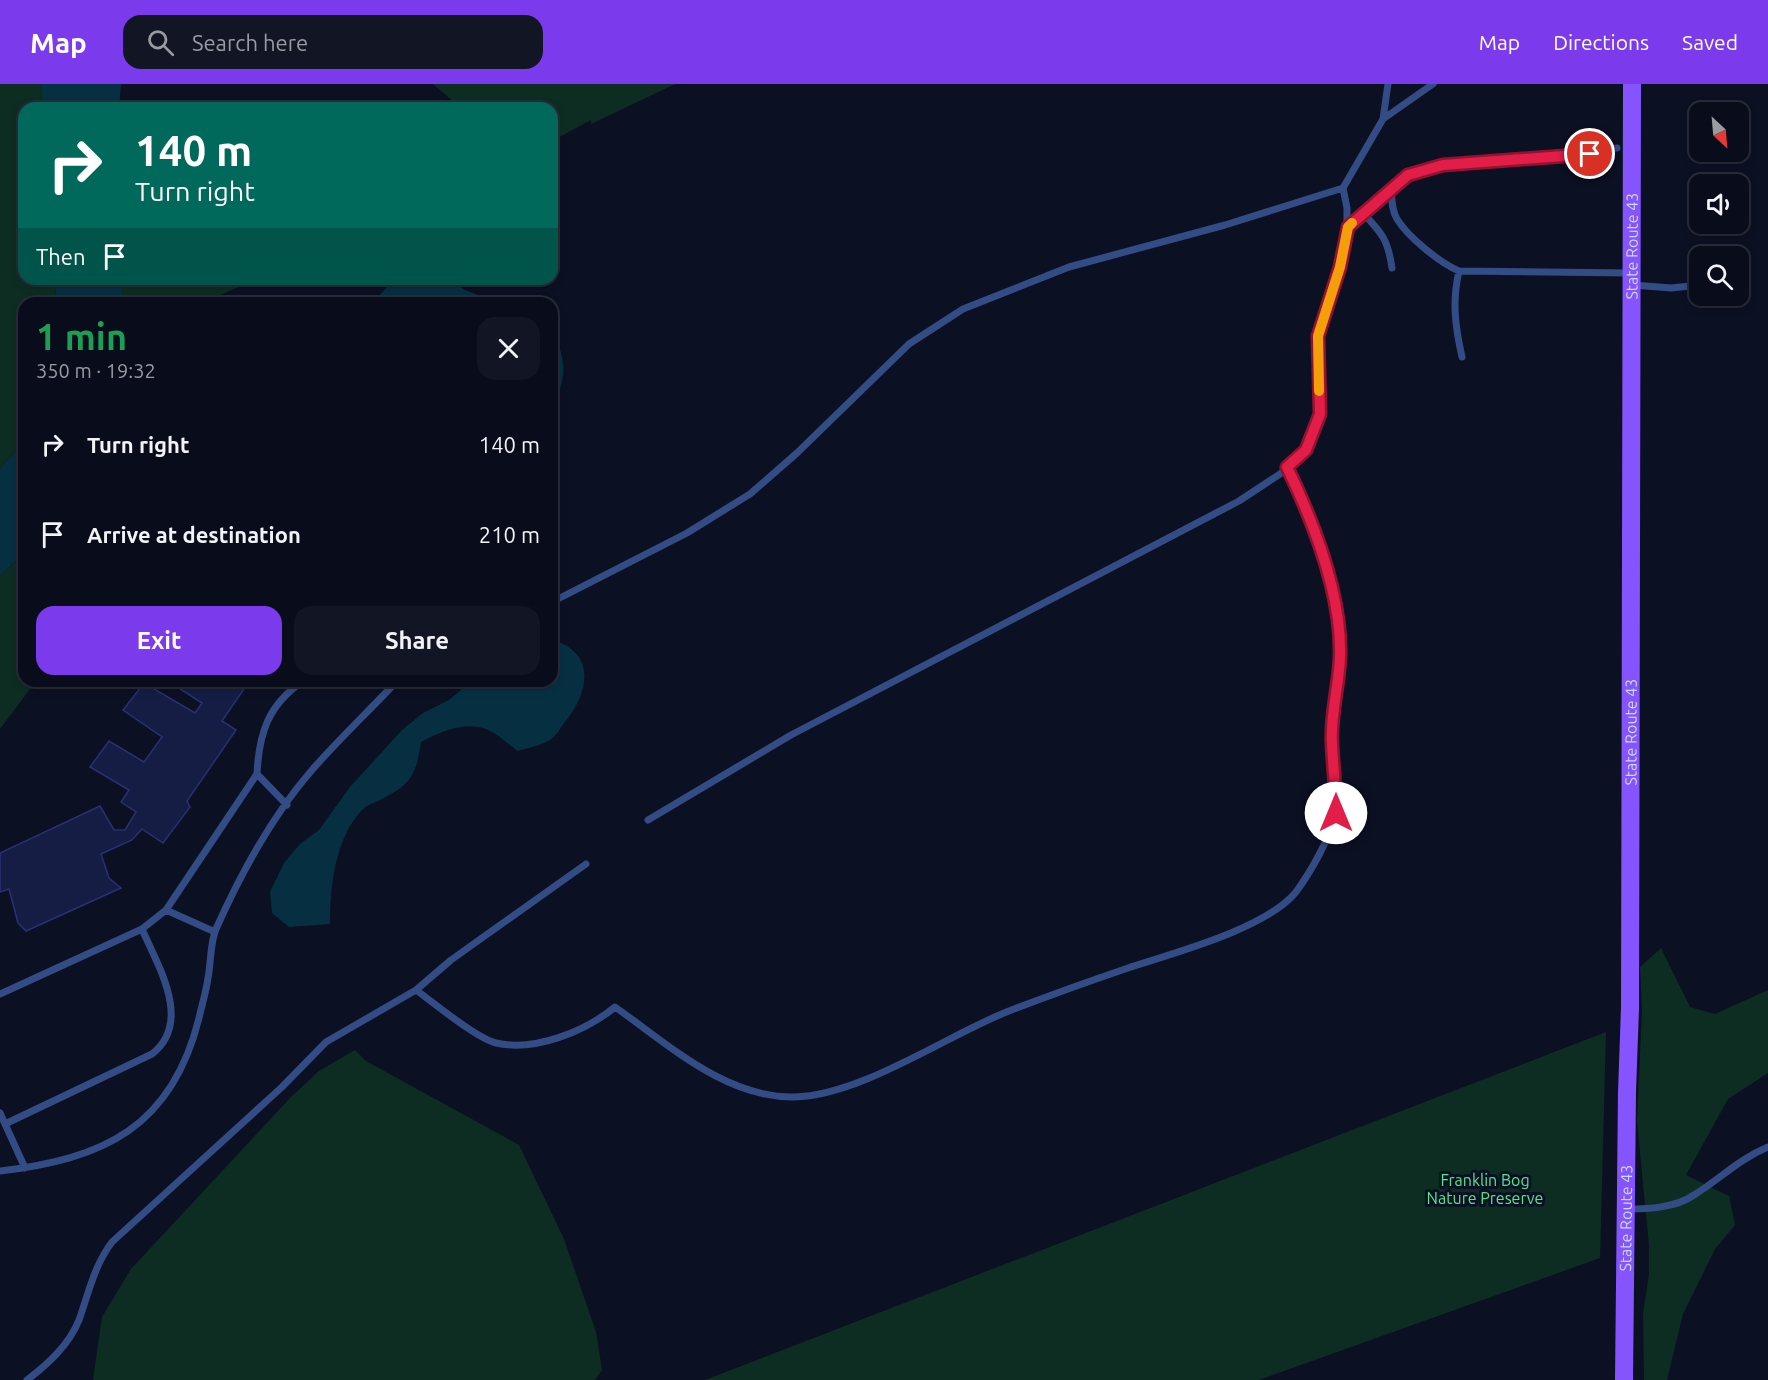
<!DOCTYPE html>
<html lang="en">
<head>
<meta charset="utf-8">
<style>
	body { margin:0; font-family:Ubuntu,sans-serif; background:#121523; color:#f1f3f6; height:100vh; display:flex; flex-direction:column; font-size:22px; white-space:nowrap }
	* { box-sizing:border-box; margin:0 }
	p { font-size:20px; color:#999ba2 }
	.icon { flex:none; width:33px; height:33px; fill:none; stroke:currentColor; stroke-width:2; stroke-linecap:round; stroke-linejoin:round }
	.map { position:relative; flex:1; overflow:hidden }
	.sheet { position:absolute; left:18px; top:213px; width:540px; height:390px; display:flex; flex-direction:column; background:#090c1a; border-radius:18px; box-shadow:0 3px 9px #0003,0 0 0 2px #292c39 }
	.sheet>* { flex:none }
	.hud { position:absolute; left:18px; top:18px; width:540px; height:183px; border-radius:18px; box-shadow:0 3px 9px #0003,0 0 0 2px #292c39; background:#00695c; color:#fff; overflow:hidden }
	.needle { width:39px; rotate:154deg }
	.tools { position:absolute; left:1689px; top:18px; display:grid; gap:12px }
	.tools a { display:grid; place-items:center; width:60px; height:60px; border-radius:12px; background:#090c1a; box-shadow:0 3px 9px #0003,0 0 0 2px #292c39; font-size:30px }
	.pin { position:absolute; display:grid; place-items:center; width:51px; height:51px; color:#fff; margin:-26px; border:3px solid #fff; border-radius:50%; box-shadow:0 2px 6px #0007 }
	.me { position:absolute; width:66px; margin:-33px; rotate:0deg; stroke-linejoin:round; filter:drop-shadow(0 0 4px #0008) }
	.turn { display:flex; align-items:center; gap:21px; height:126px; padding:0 18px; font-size:27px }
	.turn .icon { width:78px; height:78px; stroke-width:2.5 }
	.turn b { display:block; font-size:42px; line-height:51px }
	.then { display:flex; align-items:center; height:57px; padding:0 18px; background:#0003; gap:12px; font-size:22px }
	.round { display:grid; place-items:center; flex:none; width:63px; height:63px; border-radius:18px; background:#121523 }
	.head { display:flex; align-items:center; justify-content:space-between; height:102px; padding:0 18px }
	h1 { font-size:36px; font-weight:700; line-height:45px; color:#1e9e55 }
	.button { display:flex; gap:12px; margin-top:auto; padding:12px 18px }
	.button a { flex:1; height:69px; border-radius:18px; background:#7c3aed; color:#fff; font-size:24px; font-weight:700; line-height:69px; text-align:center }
	.button a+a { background:#121523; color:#f1f3f6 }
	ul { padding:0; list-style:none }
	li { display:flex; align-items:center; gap:18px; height:90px; padding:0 18px }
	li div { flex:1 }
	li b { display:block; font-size:22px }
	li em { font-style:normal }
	header { display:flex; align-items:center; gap:36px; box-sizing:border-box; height:84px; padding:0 30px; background:#7c3aed; color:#fff }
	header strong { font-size:28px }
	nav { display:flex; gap:33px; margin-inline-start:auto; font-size:21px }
	.search { width:420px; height:54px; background:#121523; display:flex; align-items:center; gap:15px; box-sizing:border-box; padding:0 21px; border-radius:18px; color:#999ba2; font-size:22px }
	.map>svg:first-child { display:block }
	.green { fill:#0e2d22 }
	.water { fill:#063042 }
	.building { fill:#161d45; stroke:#273173; stroke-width:1.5 }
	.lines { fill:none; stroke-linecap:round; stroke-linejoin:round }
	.service { stroke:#334c85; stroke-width:7 }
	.primary { stroke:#8554ff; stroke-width:18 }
	.route-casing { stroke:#92132f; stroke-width:15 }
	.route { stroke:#e11d48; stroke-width:10 }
	.slow { stroke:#f59e0b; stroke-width:10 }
	.labels { text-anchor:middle; stroke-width:6; stroke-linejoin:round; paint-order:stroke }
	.street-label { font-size:16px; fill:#cdd9ff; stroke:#0c1023 }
	.park-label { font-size:16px; fill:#50e88f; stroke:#0c1023 }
</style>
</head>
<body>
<header>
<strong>Map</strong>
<div class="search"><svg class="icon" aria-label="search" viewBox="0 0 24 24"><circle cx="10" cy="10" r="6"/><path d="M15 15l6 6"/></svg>Search here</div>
<nav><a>Map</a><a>Directions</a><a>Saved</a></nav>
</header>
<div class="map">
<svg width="1768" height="1296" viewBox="0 0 1768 1296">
	<rect width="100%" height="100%" fill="#0c1023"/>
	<!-- green -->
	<path class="green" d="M0 0H41L42 24H24V195H54L57 219H24V359L0 384Z
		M433 0H675L591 40V36L552 57V24H461Z
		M121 195H256L203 219H121Z
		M24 470V597H36L0 645V491Z
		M1661 864 1690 923 1715 930 1768 906V989L1728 1015 1686 1091 1729 1112 1735 1141 1715 1165 1683 1230 1667 1296H1644L1643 1229 1649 1190V1161L1637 1037 1642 927 1640 883Z
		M1606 948 1600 1174 1259 1296H705Z
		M355 966 366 977 519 1061 564 1155 596 1248 602 1286 595 1296H93L102 1233 131 1185 291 1013 319 987Z"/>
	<!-- water -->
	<path class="water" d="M41 0H121L119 24H42Z
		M54 195H121V219H57Z
		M404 195H448L465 206 499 219H372L392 198Z
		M552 246C569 281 565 293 552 328Z
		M24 359V470L0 491V384Z
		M552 556C597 568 589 609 565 638 561 643 556 652 550 656 541 661 528 664 518 667 509 661 497 649 486 645 465 637 439 648 421 658 416 690 412 700 382 715 376 718 367 721 362 726 335 754 330 803 330 840L289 843 272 829 270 808 284 779 300 760 319 746 350 703 402 646 423 629 449 616 471 597H552Z"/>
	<!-- building -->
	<path class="building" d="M172 597H245L248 599 222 637 236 646 187 717 190 723 163 759 142 745 132 756 101 770 109 794 121 804 26 847 18 839 9 805 0 808V769L100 722 114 746H125L136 728 121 718 129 706 90 683 109 657 144 678 162 653 123 626 144 599 195 629 202 619 171 599Z"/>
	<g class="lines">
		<!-- service -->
		<path class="service" d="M1383 35 1433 0
			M1391 103C1392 114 1391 125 1397 135 1408 153 1440 179 1459 187L1630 189
			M1363 129C1382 149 1388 156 1392 184
			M1348 143 1391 103 1421 86 1443 81 1537 75 1617 64
			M1459 187C1452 217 1455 242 1462 273
			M1633 201 1671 204 1700 201
			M552 518 687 449 750 410 797 369 909 260 963 225 1069 183 1225 141 1343 104 1383 35 1388 0
			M287 721 257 690C259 649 268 621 303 597
			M648 736 791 651 1239 417 1280 390 1306 366 1319 330 1318 252 1347 157V124L1343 104
			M166 826 257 690
			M416 906 451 876 586 780
			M0 910 142 845 166 826 215 848
			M0 1029 25 1084
			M5 1040 152 970C193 938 158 882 142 845
			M0 1087C104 1075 172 1043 199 934 202 921 206 908 208 894 211 879 210 859 216 845 241 789 272 732 312 686 339 655 369 627 397 597
			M1626 1125C1649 1125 1675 1124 1694 1111 1720 1095 1739 1075 1768 1063
			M27 1296C48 1280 69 1261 79 1236 89 1208 94 1182 112 1158L282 1003 326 958 416 906C434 919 476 954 496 959 535 968 586 947 615 923 668 960 725 1014 794 1013 859 1012 943 954 1004 929 1045 913 1087 898 1128 884 1173 869 1266 845 1296 808 1310 789 1332 751 1336 728 1339 704 1331 680 1332 656 1333 628 1339 600 1340 573 1341 508 1315 441 1287 383"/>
		<!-- primary -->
		<path class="primary" id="s1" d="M1624 1296 1627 1008 1630 924 1632 0"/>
	</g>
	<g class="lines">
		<defs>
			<path id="route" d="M1336 729C1336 706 1333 683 1332 660 1330 631 1339 602 1340 573 1342 510 1314 439 1287 383L1306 366 1320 330 1318 252 1340 183 1348 143 1408 91 1443 81 1590 70"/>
		</defs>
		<!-- route casing -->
		<use href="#route" class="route-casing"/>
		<!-- route -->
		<use href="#route" class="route"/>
		<!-- slow -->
		<path class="slow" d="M1319 307 1318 252 1340 183 1348 143 1352 139"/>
	</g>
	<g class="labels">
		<!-- street labels -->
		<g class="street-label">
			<text dy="6" stroke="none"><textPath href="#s1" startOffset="1134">State Route 43</textPath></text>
			<text dy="6" stroke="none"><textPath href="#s1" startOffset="648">State Route 43</textPath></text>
			<text dy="6" stroke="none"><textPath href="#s1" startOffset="162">State Route 43</textPath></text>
		</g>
		<!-- park labels -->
		<g class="park-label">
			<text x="1485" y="1102">Franklin Bog<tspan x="1485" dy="18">Nature Preserve</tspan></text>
		</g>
	</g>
</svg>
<div class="tools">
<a><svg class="needle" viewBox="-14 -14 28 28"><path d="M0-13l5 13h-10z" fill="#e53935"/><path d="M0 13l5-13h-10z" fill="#999ba2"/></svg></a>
<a><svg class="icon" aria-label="sound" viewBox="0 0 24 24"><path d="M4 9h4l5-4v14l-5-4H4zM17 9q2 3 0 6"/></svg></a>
<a><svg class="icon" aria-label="search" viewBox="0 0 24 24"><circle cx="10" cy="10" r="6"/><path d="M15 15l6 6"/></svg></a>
</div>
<div class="pin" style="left:1590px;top:70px;background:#d93025"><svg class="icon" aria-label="arrive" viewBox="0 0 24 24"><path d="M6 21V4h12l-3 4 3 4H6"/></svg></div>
<svg class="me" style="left:1336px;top:729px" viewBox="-20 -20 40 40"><circle r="19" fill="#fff"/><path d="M0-13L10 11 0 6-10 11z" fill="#e11d48"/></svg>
<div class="hud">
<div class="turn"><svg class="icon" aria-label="right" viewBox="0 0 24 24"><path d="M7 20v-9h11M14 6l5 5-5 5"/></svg><div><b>140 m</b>Turn right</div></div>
<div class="then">Then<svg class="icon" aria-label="arrive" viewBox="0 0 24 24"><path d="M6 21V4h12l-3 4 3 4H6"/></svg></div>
</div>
<section class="sheet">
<div class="head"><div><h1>1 min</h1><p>350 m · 19:32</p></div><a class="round"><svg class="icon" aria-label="close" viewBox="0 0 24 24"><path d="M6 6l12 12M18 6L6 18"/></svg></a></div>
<ul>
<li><svg class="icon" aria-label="right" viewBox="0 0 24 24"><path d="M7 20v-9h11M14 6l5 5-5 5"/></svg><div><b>Turn right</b></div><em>140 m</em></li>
<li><svg class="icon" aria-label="arrive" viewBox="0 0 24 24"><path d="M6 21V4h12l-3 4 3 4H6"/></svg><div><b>Arrive at destination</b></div><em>210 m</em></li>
</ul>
<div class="button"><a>Exit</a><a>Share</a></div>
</section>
</div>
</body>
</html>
